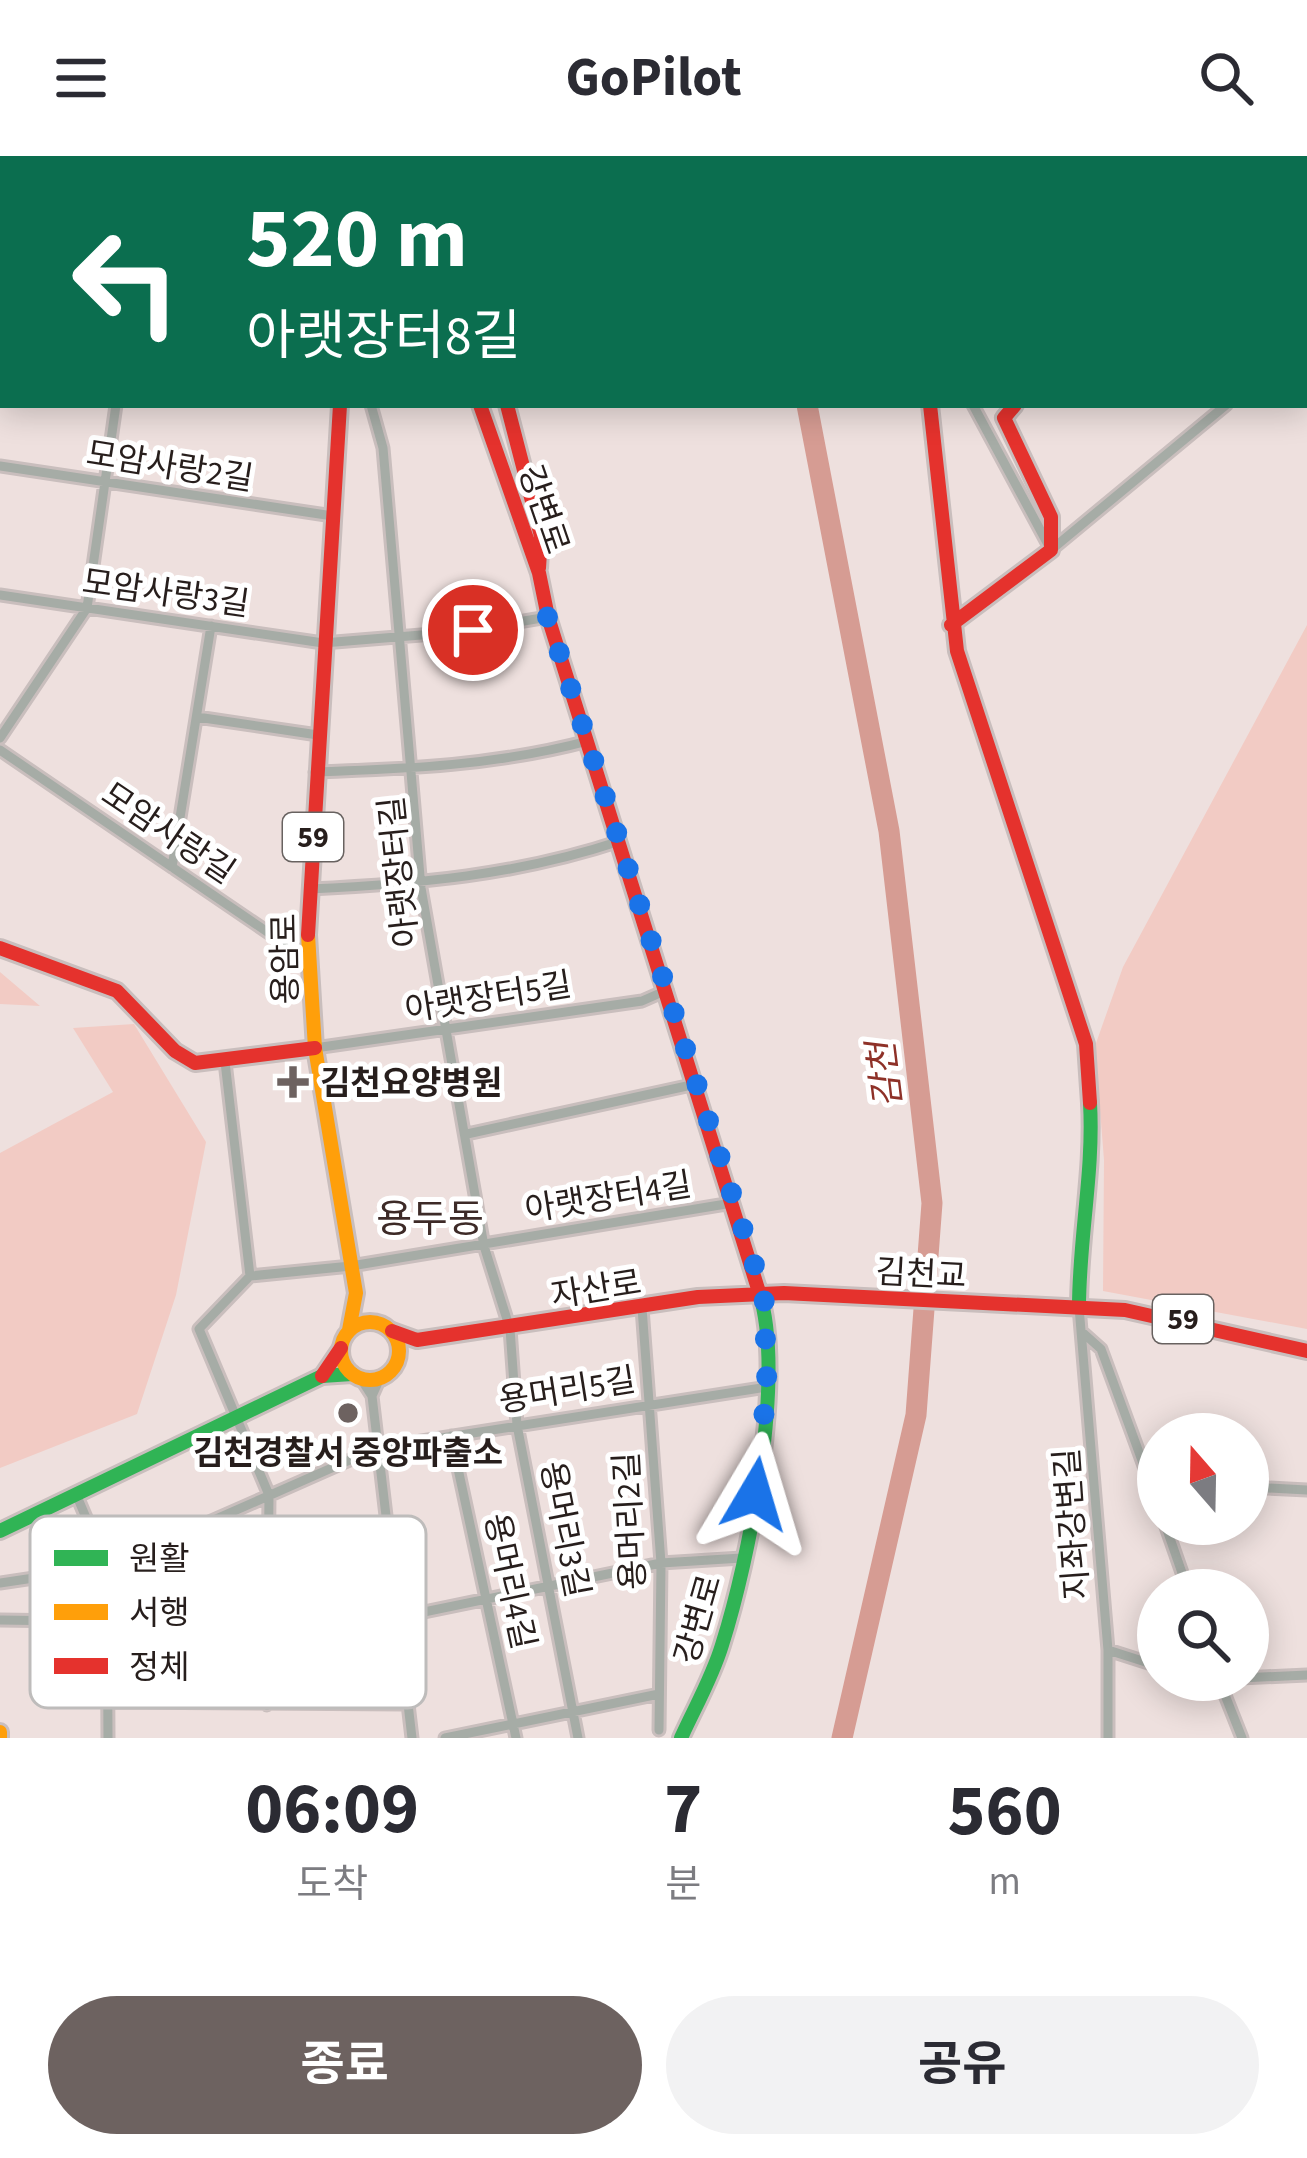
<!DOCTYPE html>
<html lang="ko">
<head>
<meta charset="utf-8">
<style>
	body { margin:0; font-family:"Source Sans 3","Noto Sans KR",sans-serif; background:#f2f2f3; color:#2b2b33; height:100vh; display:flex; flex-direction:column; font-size:45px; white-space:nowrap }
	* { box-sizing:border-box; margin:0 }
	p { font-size:39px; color:#7c7c81 }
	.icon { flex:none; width:66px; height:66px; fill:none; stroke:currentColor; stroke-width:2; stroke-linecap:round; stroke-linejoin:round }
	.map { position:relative; height:1582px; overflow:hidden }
	.side { display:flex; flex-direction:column; background:#fff; flex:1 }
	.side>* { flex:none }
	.banner { position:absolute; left:0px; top:0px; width:1308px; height:252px; box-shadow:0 6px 30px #0003; background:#0b6e4f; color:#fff; overflow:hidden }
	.needle { width:78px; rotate:340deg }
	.buttons { position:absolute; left:1137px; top:1257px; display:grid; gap:24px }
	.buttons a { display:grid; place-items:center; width:132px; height:132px; border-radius:50%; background:#fff; box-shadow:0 6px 30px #0003; font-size:60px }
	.pin { position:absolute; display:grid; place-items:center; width:102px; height:102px; color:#fff; margin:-51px; border:6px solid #fff; border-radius:50%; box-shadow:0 3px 12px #0007 }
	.me { position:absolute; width:132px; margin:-66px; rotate:7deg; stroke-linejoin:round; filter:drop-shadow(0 0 9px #0008) }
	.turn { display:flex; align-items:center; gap:42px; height:252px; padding:0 48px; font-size:54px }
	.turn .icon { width:156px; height:156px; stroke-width:2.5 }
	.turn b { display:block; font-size:84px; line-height:102px }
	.eta { display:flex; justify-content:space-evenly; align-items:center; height:204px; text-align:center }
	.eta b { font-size:72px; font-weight:700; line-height:84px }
	.button { display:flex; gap:24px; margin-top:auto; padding:24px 48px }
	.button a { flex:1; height:138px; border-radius:72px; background:#6d6260; color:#fff; font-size:48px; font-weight:700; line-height:138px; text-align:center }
	.button a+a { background:#f2f2f3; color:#2b2b33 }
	header { display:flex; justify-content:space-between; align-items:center; height:156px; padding:0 48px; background:#fff; font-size:54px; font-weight:700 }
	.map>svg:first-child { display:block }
	.green { fill:#f2cbc4 }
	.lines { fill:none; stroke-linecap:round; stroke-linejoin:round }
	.river { stroke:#d69c93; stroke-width:21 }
	.street-casing { stroke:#c9bebd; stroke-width:15 }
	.fast-casing { stroke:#c9bebd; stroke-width:20 }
	.slow-casing { stroke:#c9bebd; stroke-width:20 }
	.jam-casing { stroke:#c9bebd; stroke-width:20 }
	.street { stroke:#a6aca6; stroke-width:9 }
	.fast { stroke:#30b455; stroke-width:14 }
	.slow { stroke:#ff9f0a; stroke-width:14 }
	.jam { stroke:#e5322d; stroke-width:14 }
	.route { stroke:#1a73e8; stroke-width:21; stroke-dasharray:0 37.8 }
	.poi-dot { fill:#6d6260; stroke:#fff; stroke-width:4.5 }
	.labels { text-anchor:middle; stroke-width:10; stroke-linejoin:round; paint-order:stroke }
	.shield { fill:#fff; stroke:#686260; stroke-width:3 }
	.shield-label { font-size:30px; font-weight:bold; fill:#271e1c }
	.street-label { font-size:33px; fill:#271e1c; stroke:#fff }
	.poi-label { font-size:33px; font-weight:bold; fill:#271e1c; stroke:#fff; text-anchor:start }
	.water-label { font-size:36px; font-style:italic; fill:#8e3128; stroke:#fff }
	.quarter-label { font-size:39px; fill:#3d2a27; stroke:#fff }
	.key { fill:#fff; stroke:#bebcbb; stroke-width:3 }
	.key-label { font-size:33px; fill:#271e1c }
</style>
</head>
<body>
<header><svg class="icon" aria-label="menu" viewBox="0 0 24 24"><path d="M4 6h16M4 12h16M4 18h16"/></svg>GoPilot<svg class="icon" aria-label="search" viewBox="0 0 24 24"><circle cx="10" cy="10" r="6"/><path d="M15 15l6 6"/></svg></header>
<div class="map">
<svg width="1307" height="1582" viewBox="0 0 1307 1582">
	<rect width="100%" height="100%" fill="#eee0de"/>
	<!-- green -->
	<path class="green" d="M1307 469V1173L1103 1135 1104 1004 1095 890 1123 811Z
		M0 816 40 850 0 848Z
		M134 868 206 986 176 1139 137 1258 0 1312V997L113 936 73 872Z"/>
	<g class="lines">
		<!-- river -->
		<path class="river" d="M777 0V3
			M807 249 889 675 932 1047 916 1259 842 1582"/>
		<defs>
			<path id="street" d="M368 0 369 3
				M1231 3 1234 0
				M0 178H3
				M1305 184 1307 182
				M371 249 383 292 421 732 484 1090 510 1173 517 1269 578 1582
				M973 249 1051 394 1226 249
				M0 310 333 360
				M0 439 323 487 458 476 548 461
				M197 561 318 579
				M0 582 87 452 116 249
				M0 594 307 803
				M315 616C408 613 498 609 588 585
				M172 711 211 470
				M310 733C417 728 518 719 620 685
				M315 892 642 845 667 834
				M225 906 250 1120
				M467 978 696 928
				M1079 1151 1108 1494V1582
				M642 1152 661 1407 659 1574
				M1082 1176 1101 1193 1158 1348
				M361 1223 372 1240 412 1582
				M372 1240 380 1222
				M451 1280 516 1582
				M1248 1331 1307 1334
				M76 1338 107 1411 108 1582
				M1165 1368 1188 1434
				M0 1427 107 1411 377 1292 767 1231
				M0 1464 268 1468 395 1462 661 1407 742 1402
				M1108 1494 1158 1510
				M1198 1524 1307 1519
				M1219 1524 1242 1582
				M109 1546 406 1548
				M267 1549 269 1339 199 1173 250 1120 351 1110 732 1047
				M445 1582 659 1538"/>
			<path id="fast" d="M0 45H3
				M1305 53H1307
				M0 71 3 72
				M1079 1151C1079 1082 1094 1015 1090 947
				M0 1375 322 1220 352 1218
				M681 1582C695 1551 712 1522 722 1489 749 1404 786 1221 759 1136"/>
			<path id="slow" d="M401 0V3
				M418 0 419 3
				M0 58H3
				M0 84 3 85
				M308 779 315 892 356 1137 349 1174
				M341 1195a29 29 0 1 1 58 0a29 29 0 1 1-58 0Z
				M0 1576V1582"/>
			<path id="jam" d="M390 3 391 0
				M1305 39H1307
				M480 249 539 417 548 461 759 1136
				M507 249 541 380 539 412
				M930 249 957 495 1086 888 1090 947
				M951 469 1051 394V361L1004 262 1015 249
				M308 779 340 249
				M0 792 117 835 175 895 195 907 315 892
				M392 1175 417 1184 698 1141 784 1137 1125 1154 1307 1195
				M322 1220 341 1192"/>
		</defs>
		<!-- street casing -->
		<use href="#street" class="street-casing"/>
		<!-- fast casing -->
		<use href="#fast" class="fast-casing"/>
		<!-- slow casing -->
		<use href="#slow" class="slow-casing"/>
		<!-- jam casing -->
		<use href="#jam" class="jam-casing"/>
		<!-- street -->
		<use href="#street" class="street"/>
		<!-- fast -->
		<use href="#fast" class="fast"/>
		<!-- slow -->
		<use href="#slow" class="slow"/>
		<!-- jam -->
		<use href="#jam" class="jam"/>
	</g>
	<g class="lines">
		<!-- route -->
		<path class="route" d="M473 474 548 461 764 1139 767 1231 755 1338"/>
	</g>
	<!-- markers -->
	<g class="poi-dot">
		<path d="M287 908h12v12h12v12h-12v12h-12v-12h-12v-12h12z"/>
		<circle cx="348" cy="1257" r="12"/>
	</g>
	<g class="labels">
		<!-- shield labels -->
		<g class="shield">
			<rect x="283" y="657" width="60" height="48" rx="9"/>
			<rect x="1153" y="1139" width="60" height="48" rx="9"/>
		</g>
		<g class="shield-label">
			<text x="313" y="691">59</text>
			<text x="1183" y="1173">59</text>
		</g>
		<!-- street labels -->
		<g class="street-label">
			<text transform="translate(170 309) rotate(9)" y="12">모암사랑2길</text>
			<text transform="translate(545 353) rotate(71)" y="12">강변로</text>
			<text transform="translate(166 436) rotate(8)" y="12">모암사랑3길</text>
			<text transform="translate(169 676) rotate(34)" y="12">모암사랑길</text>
			<text transform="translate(398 716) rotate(-96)" y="12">아랫장터길</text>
			<text transform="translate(284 803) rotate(-91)" y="12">용암로</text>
			<text transform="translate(488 840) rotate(-9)" y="12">아랫장터5길</text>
			<text transform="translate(608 1040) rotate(-9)" y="12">아랫장터4길</text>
			<text transform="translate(921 1117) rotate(3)" y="12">김천교</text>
			<text transform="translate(596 1132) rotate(-9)" y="12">자산로</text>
			<text transform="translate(567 1233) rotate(-9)" y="12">용머리5길</text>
			<text transform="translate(629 1365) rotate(-93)" y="12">용머리2길</text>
			<text transform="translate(1071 1368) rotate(-94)" y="12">지좌강변길</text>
			<text transform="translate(566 1373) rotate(79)" y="12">용머리3길</text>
			<text transform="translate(511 1425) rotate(78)" y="12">용머리4길</text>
			<text transform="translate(697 1463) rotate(-74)" y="12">강변로</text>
		</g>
		<!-- poi labels -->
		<g class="poi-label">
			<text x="320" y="938">김천요양병원</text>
			<text x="348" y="1308" text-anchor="middle">김천경찰서 중앙파출소</text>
		</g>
		<!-- water labels -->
		<g class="water-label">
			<text transform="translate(884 919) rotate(-97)" y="13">감천</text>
		</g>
		<!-- quarter labels -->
		<g class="quarter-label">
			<text x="430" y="1076">용두동</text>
		</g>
	</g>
	<!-- legend -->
	<rect x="30" y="1360" width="396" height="192" rx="18" class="key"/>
	<rect x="54" y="1394" width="54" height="16" fill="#30b455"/>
	<rect x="54" y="1448" width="54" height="16" fill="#ff9f0a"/>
	<rect x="54" y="1502" width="54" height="16" fill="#e5322d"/>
	<g class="key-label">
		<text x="129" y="1414">원활</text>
		<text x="129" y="1468">서행</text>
		<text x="129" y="1522">정체</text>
	</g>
</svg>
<div class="buttons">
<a><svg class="needle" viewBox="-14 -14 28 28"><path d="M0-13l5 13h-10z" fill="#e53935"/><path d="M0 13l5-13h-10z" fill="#7c7c81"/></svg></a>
<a><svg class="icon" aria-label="search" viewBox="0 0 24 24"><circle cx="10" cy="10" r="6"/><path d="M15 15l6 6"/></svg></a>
</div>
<div class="pin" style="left:473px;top:474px;background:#d93025"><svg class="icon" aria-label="arrive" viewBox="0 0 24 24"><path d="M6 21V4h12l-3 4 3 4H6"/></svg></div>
<svg class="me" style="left:755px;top:1338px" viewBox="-20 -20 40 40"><path d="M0-17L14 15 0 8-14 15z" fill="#1a73e8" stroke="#fff" stroke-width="4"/></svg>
<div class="banner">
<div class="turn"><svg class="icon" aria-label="left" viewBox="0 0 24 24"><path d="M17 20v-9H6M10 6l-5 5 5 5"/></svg><div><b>520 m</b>아랫장터8길</div></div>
</div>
</div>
<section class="side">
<div class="eta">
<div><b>06:09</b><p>도착</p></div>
<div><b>7</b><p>분</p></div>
<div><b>560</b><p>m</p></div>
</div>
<div class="button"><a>종료</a><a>공유</a></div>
</section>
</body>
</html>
